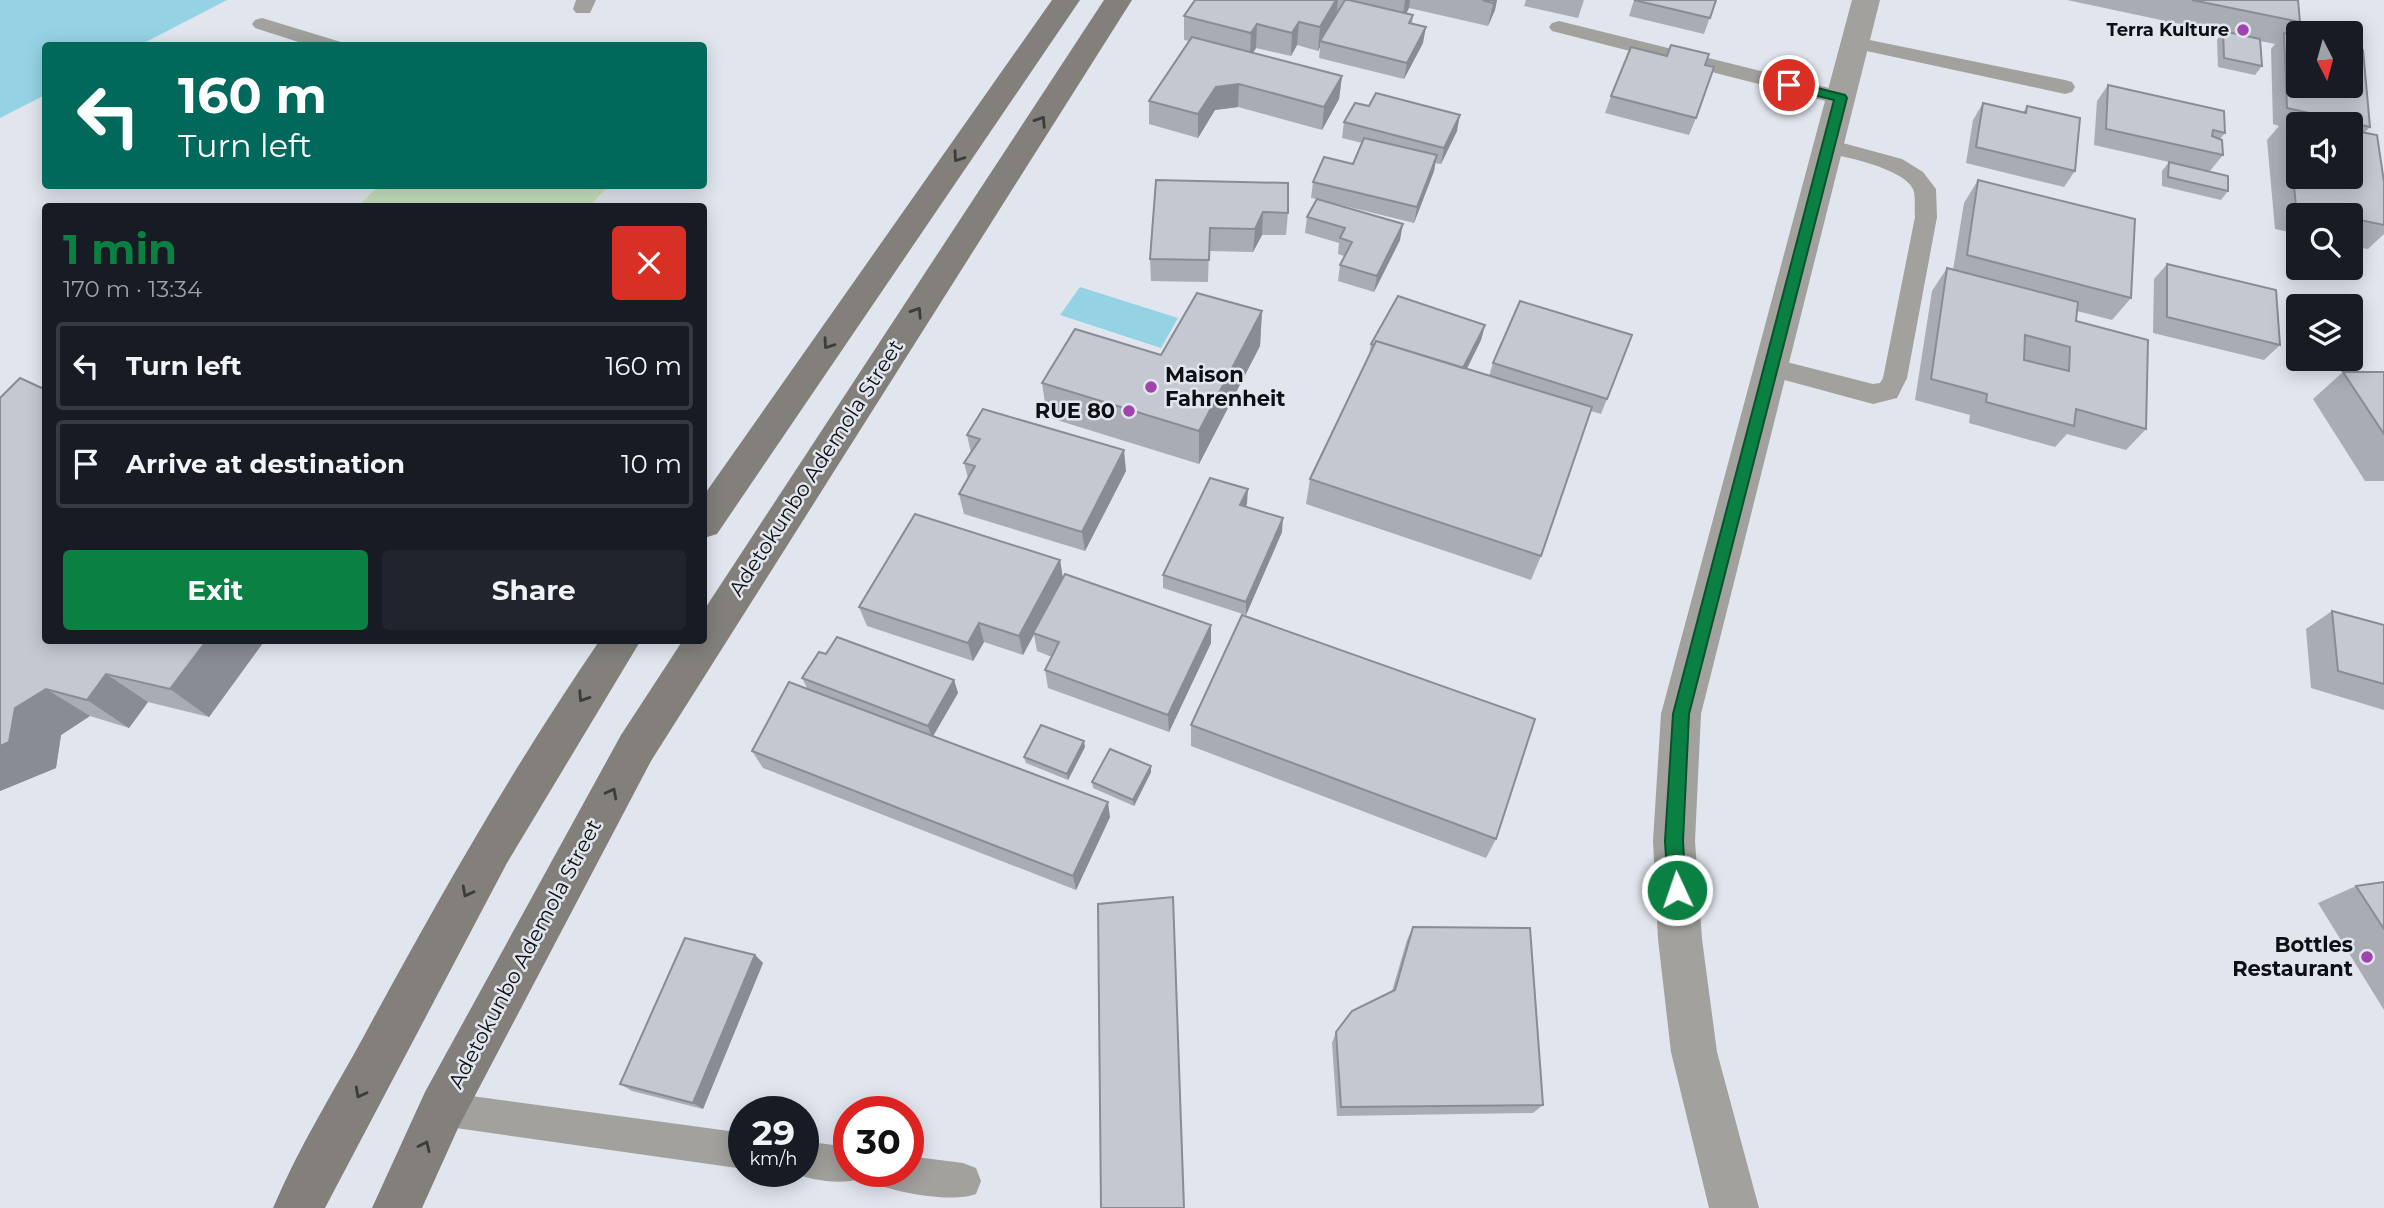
<!DOCTYPE html>
<html lang="en">
<head>
<meta charset="utf-8">
<style>
	body { margin:0; font-family:Montserrat,sans-serif; background:#20242c; color:#f1f3f6; height:100vh; display:flex; flex-direction:column; font-size:26px; white-space:nowrap }
	* { box-sizing:border-box; margin:0 }
	p { font-size:23px; color:#9ea1a6 }
	.icon { flex:none; width:38px; height:38px; fill:none; stroke:currentColor; stroke-width:2; stroke-linecap:round; stroke-linejoin:round }
	.map { position:relative; flex:1; overflow:hidden }
	.side { position:absolute; left:42px; top:203px; width:665px; height:441px; display:flex; flex-direction:column; background:#171b24; border-radius:7px; box-shadow:0 4px 18px #0003 }
	.side>* { flex:none }
	.hud { position:absolute; left:42px; top:42px; width:665px; height:147px; border-radius:7px; box-shadow:0 4px 18px #0003; background:#00695c; color:#fff; overflow:hidden }
	.needle { width:46px; rotate:174deg }
	.buttons { position:absolute; left:2286px; top:21px; display:grid; gap:14px }
	.buttons a { display:grid; place-items:center; width:77px; height:77px; border-radius:7px; background:#171b24; box-shadow:0 4px 18px #0003; font-size:35px }
	.speed { position:absolute; left:728px; top:1096px; display:flex; gap:14px; font-size:35px; font-weight:700; text-align:center }
	.speed>* { display:grid; place-content:center; width:91px; height:91px; border-radius:50%; background:#171b24; box-shadow:0 4px 18px #0003; line-height:1 }
	.speed small { font-size:18px; font-weight:400 }
	.speed .limit { border:10px solid #d22; background:#fff; color:#111 }
	.pin { position:absolute; display:grid; place-items:center; width:60px; height:60px; color:#fff; margin:-30px; border:4px solid #fff; border-radius:50%; box-shadow:0 2px 7px #0007 }
	.me { position:absolute; width:77px; margin:-38px; rotate:357deg; stroke-linejoin:round; filter:drop-shadow(0 0 5px #0008) }
	.turn { display:flex; align-items:center; gap:24px; height:147px; padding:0 21px; font-size:32px }
	.turn .icon { width:91px; height:91px; stroke-width:2.5 }
	.turn b { display:block; font-size:49px; line-height:60px }
	.round { display:grid; place-items:center; flex:none; width:74px; height:74px; border-radius:7px; background:#20242c }
	.overview { display:flex; align-items:center; justify-content:space-between; height:119px; padding:0 21px }
	h1 { font-size:42px; font-weight:700; line-height:52px; color:#0b8043 }
	.primary-button { display:flex; gap:14px; margin-top:auto; padding:14px 21px }
	.primary-button a { flex:1; height:80px; border-radius:7px; background:#0b8043; color:#fff; font-size:28px; font-weight:700; line-height:80px; text-align:center }
	.primary-button a+a { background:#20242c; color:#f1f3f6 }
	ul { padding:0; list-style:none }
	li { display:flex; align-items:center; gap:21px; height:88px; margin:0 14px 10px; padding:0 7px; border:4px solid #363941; border-radius:7px }
	li div { flex:1 }
	li b { display:block; font-size:26px }
	li em { font-style:normal }
	.map>svg:first-child { display:block }
	.green { fill:#c6e1bd }
	.water { fill:#95d3e4 }
	.lines { fill:none; stroke-linecap:round; stroke-linejoin:round }
	.lane { fill:#a3a19e; fill-rule:evenodd }
	.street { fill:#a3a19e; fill-rule:evenodd }
	.secondary { fill:#83807b; fill-rule:evenodd }
	.wall { fill:#a9acb3; fill-rule:evenodd }
	.shaded-wall { fill:#898c92 }
	.building { fill:#c4c8d0; stroke:#898c92; stroke-width:2; fill-rule:evenodd }
	.oneway { stroke:#3c3c3c }
	.route { fill:#0b8043; stroke:#07532c; stroke-width:2 }
	.poi-dot { fill:#9f44ae; stroke:#e1e5ed; stroke-width:2.5 }
	.labels { text-anchor:middle; stroke-width:5; stroke-linejoin:round; paint-order:stroke }
	.far-poi-label { font-size:18px; font-weight:bold; fill:#0d0f12; stroke:#e1e5ed; text-anchor:end }
	.poi-label { font-size:21px; font-weight:bold; fill:#0d0f12; stroke:#e1e5ed; text-anchor:end }
	.street-label { font-size:21px; fill:#0d0f12; stroke:#e1e5ed }
</style>
</head>
<body>
<div class="map">
<svg width="2384" height="1208" viewBox="0 0 2384 1208">
	<rect width="100%" height="100%" fill="#e1e5ed"/>
	<!-- green -->
	<path class="green" d="M379 186H608L590 206H358Z"/>
	<!-- water -->
	<path class="water" d="M0 0H227L140 45 46 46 45 95 0 118Z
		M1080 287 1178 318 1161 348 1060 315Z"/>
	<g class="lines">
		<!-- lane -->
		<path class="lane" d="M576 0H596L590 13H576L573 9Z
			M262 18 341 42 344 46H311L255 28 252 24 255 20Z
			M1559 21 1841 91 1848 93 1852 98 1848 103 1841 105 1552 31 1549 27 1552 23Z
			M1855 37 2065 80 2072 82 2075 87 2072 92 2065 94 1848 47 1845 43 1848 39Z
			M1828 139 1902 159 1923 172 1936 189 1937 217 1907 378 1897 398 1873 404 1762 374 1759 367 1762 360 1771 358 1873 384 1880 383 1883 378 1915 217C1914 209 1916 196 1913 189 1902 167 1843 157 1820 151L1817 146 1820 141Z
			M442 1092 744 1133V1169L442 1126 430 1121 425 1109 430 1097Z
			M803 1141 849 1147V1171H864L862 1178C841 1186 811 1180 790 1172L803 1171Z
			M908 1156 963 1163 976 1168 981 1181 976 1194C953 1203 899 1193 876 1184L871 1171H908Z"/>
		<!-- street -->
		<path class="street" d="M1852 0H1880L1701 714 1695 841 1702 939 1717 1052 1759 1208H1709L1671 1052 1658 939 1653 841 1661 714Z"/>
		<!-- secondary -->
		<path class="secondary" d="M1052 0H1080L717 534 704 538V495Z
			M1104 0H1132L651 761 459 1126 422 1208H372L425 1092 621 735 683 640H704V610Z
			M600 640H641L507 863 325 1208H273C298 1148 334 1091 365 1034 438 899 513 767 600 640Z"/>
	</g>
	<!-- wall -->
	<path class="wall" d="M1195 0H1497L1495 10 1488 26 1409 8 1406 14 1413 15 1412 24 1423 43 1404 79 1319 58 1320 47 1318 51 1297 45 1291 56 1256 48 1253 53 1342 76 1339 99 1322 130 1238 107 1215 110 1198 138 1149 124V101L1189 41 1184 40V16Z
		M1526 0H1584L1578 18 1524 6Z
		M1634 0H1716L1704 34 1629 16Z
		M2067 0H2298L2300 22 2290 34 2370 127 2364 133 2384 182V234L2368 249 2350 246V215H2298V234L2275 229 2267 140 2279 126 2273 124 2271 49 2275 44 2260 41 2262 66 2255 75 2218 67 2217 40 2222 33ZM2298 124H2350V177Z
		M1667 56 1705 65 1696 118 1689 135 1605 113 1611 96Z
		M2108 85 2225 133 2220 139 2223 155 2209 172 2228 191 2221 200 2162 186V171L2169 162 2094 145 2097 101Z
		M1983 103 2023 113 2027 106 2075 171 2064 187 1966 163 1973 120Z
		M1344 122 1457 131 1441 164 1435 163 1434 171 1414 223 1329 202 1400 240 1374 292 1338 281 1340 265 1344 256 1338 254 1339 243 1305 233 1307 217 1317 199 1311 198 1313 182 1353 164 1362 143 1342 138Z
		M1156 180 1288 213 1286 235H1262L1253 252 1209 251 1208 282 1151 281 1150 259Z
		M1978 180 2131 298 2112 320 2077 311 2076 321 2146 429 2126 450 2067 434 2055 447 1969 423 1970 415 1915 400 1932 291 1947 268 1953 270 1964 203Z
		M2167 264 2280 345 2264 360 2153 333 2154 279Z
		M1262 311 1260 346 1199 464 1047 417 1042 383 1161 355Z
		M1485 325 1481 340 1467 369 1489 376 1493 363 1632 335 1601 414 1591 411 1541 556 1531 580 1306 504 1310 479 1369 356 1371 344Z
		M2343 372H2384V481H2365L2313 399Z
		M0 398 265 640 209 717 148 702 129 728 90 716 61 735 56 768 0 791Z
		M967 435 1126 471 1085 551 964 514 959 494 968 478 964 463 971 453Z
		M1247 504 1245 507 1282 532 1246 615 1163 588V575Z
		M1060 560 1063 579 1211 643 1169 732 1048 688 1045 670 1052 657 1037 651 1034 635 1023 655 984 642 973 661 867 626 859 607Z
		M2332 611 2384 625V710L2311 688 2306 629Z
		M826 654 954 680 958 693 933 736 1110 817 1076 890 763 768 752 751 808 690 802 678Z
		M1191 725 1496 839 1486 858 1191 746Z
		M1085 747 1068 780 1026 763 1024 757Z
		M1151 772 1134 806 1093 788 1092 782Z
		M2384 882V1010L2318 903 2356 886Z
		M1413 927 1543 1105 1533 1113 1337 1116 1332 1043 1336 1032 1392 991 1407 940Z
		M755 955 763 963 703 1109 632 1091 620 1084Z"/>
	<!-- shaded-wall -->
	<path class="shaded-wall" d="M1336 0H1338L1336 20 1320 41V47L1318 51 1320 27Z
		M1405 0H1410L1409 8 1402 21Z
		M1494 0H1497L1495 10 1488 26Z
		M1299 22 1297 45 1291 56 1292 33Z
		M1257 24 1256 48 1250 57 1251 33Z
		M1426 27 1423 43 1404 79 1407 63Z
		M1342 76 1339 99 1322 130 1324 107Z
		M1239 84 1238 107 1215 110 1198 138V114L1216 87Z
		M1460 115 1457 131 1441 164 1444 148Z
		M1437 155 1434 171 1414 223 1417 207Z
		M1263 212 1262 235 1253 252 1255 229Z
		M1403 224 1400 240 1374 292 1377 276Z
		M1262 311 1260 346 1199 464V431Z
		M1485 325 1481 340 1456 390 1460 375Z
		M1124 450 1126 471 1085 551 1082 532Z
		M1248 489 1247 504 1239 520 1240 505Z
		M1283 518 1282 532 1246 615V602Z
		M1060 560 1063 579 1023 655 1019 636Z
		M979 623 984 642 973 661 968 643Z
		M1211 625V643L1169 732 1168 715Z
		M207 640H265L209 717 170 689Z
		M106 674 148 702 129 728 87 700Z
		M954 680 958 693 932 738 928 726Z
		M46 689 90 716 61 735 56 768 0 791V746L15 708Z
		M1084 741 1085 747 1068 780 1067 774Z
		M1151 766V772L1134 806 1133 800Z
		M1108 802 1110 817 1076 890 1073 876Z
		M755 955 763 963 703 1109 693 1103Z"/>
	<!-- building -->
	<path class="building" d="M1195 0H1336L1320 27 1299 22 1292 33 1257 24 1251 33 1184 16Z
		M1345 0H1349L1413 15 1409 23 1426 27 1407 63 1320 41Z
		M1482 0H1494L1493 3Z
		M1634 0H1716L1710 18Z
		M2192 0H2298L2300 22Z
		M2223 31 2260 39 2262 66 2224 58Z
		M2284 33 2298 36V86H2350V47L2363 50 2370 127 2287 108Z
		M1192 37 1342 76 1324 107 1239 84 1216 87 1198 114 1149 101Z
		M1671 45 1709 54 1705 65 1714 67 1696 118 1611 96 1631 47 1667 56Z
		M2108 85 2224 111 2225 133 2213 130 2212 136 2222 140 2223 155 2106 129Z
		M1376 93 1460 115 1444 148 1344 122 1355 103 1369 106Z
		M1983 103 2026 113 2027 106 2080 118 2075 171 1976 147Z
		M2287 117 2323 124H2298V177H2350V130L2377 135 2384 182V225L2350 218V215H2339L2296 206Z
		M1364 138 1437 155 1417 207 1313 182 1324 157 1353 164Z
		M2169 162 2228 176V191L2168 177Z
		M1156 180 1288 183V213L1263 212 1255 229 1210 228 1209 260 1150 259Z
		M1978 180 2135 219 2131 298 1967 255Z
		M1317 199 1403 224 1377 276 1340 265 1352 242 1340 238 1345 228 1307 217Z
		M2167 264 2276 290 2280 345 2167 317Z
		M1947 268 2078 302 2076 321 2148 340 2146 429 2076 409 2074 426 1986 402 1987 394 1931 379ZM2025 335 2070 347 2069 371 2024 360Z
		M1197 293 1262 311 1199 431 1042 383 1075 329 1161 355Z
		M1398 296 1485 325 1463 368 1376 341 1374 345 1371 344Z
		M1520 301 1632 335 1607 399 1493 363Z
		M1376 341 1592 407 1541 556 1310 479Z
		M2343 372H2384V434Z
		M20 378 46 390V640H207L170 689 106 674 87 700 46 689 15 708 9 742 0 746V398Z
		M983 409 1124 450 1082 532 959 494 975 466 964 463 980 439 967 435Z
		M1210 478 1248 489 1240 505 1283 518 1246 602 1163 575Z
		M915 514 1060 560 1019 636 979 623 968 643 859 607Z
		M1065 574 1211 625 1168 715 1045 670 1059 642 1033 633Z
		M2332 611 2384 625V684L2338 671Z
		M1242 615 1535 719 1496 839 1191 725Z
		M837 637 954 680 928 726 802 678 819 652 826 654Z
		M789 682 1108 802 1073 876 752 751Z
		M1041 725 1084 741 1067 774 1024 757Z
		M1110 749 1151 766 1133 800 1092 782Z
		M2384 882V929L2356 886Z
		M1173 897 1184 1208H1101L1098 904Z
		M1413 927 1530 928 1543 1105 1341 1107 1336 1032 1352 1011 1395 990Z
		M685 938 755 955 693 1103 620 1084Z"/>
	<!-- one-way arrows -->
	<defs><path id="oneway-chevron" d="M-2-3.5L2.5 0L-2 3.5" fill="none" stroke-width="1.6" stroke-linecap="round" stroke-linejoin="round" transform="scale(1.75)"/></defs>
	<g class="oneway">
		<use href="#oneway-chevron" transform="translate(1041 121) rotate(-57)"/>
		<use href="#oneway-chevron" transform="translate(958 157) rotate(125)"/>
		<use href="#oneway-chevron" transform="translate(917 312) rotate(-57)"/>
		<use href="#oneway-chevron" transform="translate(828 344) rotate(125)"/>
		<use href="#oneway-chevron" transform="translate(583 697) rotate(123)"/>
		<use href="#oneway-chevron" transform="translate(612 793) rotate(-62)"/>
		<use href="#oneway-chevron" transform="translate(467 892) rotate(118)"/>
		<use href="#oneway-chevron" transform="translate(360 1093) rotate(118)"/>
		<use href="#oneway-chevron" transform="translate(425 1146) rotate(-65)"/>
	</g>
	<!-- route -->
	<path class="route" d="M1789 81 1845 95 1847 98 1689 714 1683 841 1686 890 1683 896 1677 899 1670 896 1668 890 1665 841 1673 714 1834 100 1785 88V82Z"/>
	<!-- markers -->
	<g class="poi-dot">
		<circle cx="2243" cy="30" r="7"/>
		<circle cx="1151" cy="387" r="7"/>
		<circle cx="1129" cy="411" r="7"/>
		<circle cx="2367" cy="957" r="7"/>
	</g>
	<g class="labels">
		<!-- far-poi labels -->
		<g class="far-poi-label">
			<text x="2229" y="36">Terra Kulture</text>
		</g>
		<!-- poi labels -->
		<g class="poi-label">
			<text x="1165" y="382" text-anchor="start">Maison<tspan x="1165" dy="24">Fahrenheit</tspan></text>
			<text x="1115" y="418">RUE 80</text>
			<text x="2353" y="952">Bottles<tspan x="2353" dy="24">Restaurant</tspan></text>
		</g>
		<!-- street labels -->
		<g class="street-label">
			<text transform="translate(816 468) rotate(-57)" y="7">Adetokunbo Ademola Street</text>
			<text transform="translate(525 954) rotate(-62)" y="7">Adetokunbo Ademola Street</text>
		</g>
	</g>
</svg>
<div class="buttons">
<a><svg class="needle" viewBox="-14 -14 28 28"><path d="M0-13l5 13h-10z" fill="#e53935"/><path d="M0 13l5-13h-10z" fill="#9ea1a6"/></svg></a>
<a><svg class="icon" aria-label="sound" viewBox="0 0 24 24"><path d="M4 9h4l5-4v14l-5-4H4zM17 9q2 3 0 6"/></svg></a>
<a><svg class="icon" aria-label="search" viewBox="0 0 24 24"><circle cx="10" cy="10" r="6"/><path d="M15 15l6 6"/></svg></a>
<a><svg class="icon" aria-label="layers" viewBox="0 0 24 24"><path d="M12 4l9 5-9 5-9-5zM3 14l9 5 9-5"/></svg></a>
</div>
<div class="speed"><div>29<small>km/h</small></div><div class="limit">30</div></div>
<div class="pin" style="left:1789px;top:85px;background:#d93025"><svg class="icon" aria-label="arrive" viewBox="0 0 24 24"><path d="M6 21V4h12l-3 4 3 4H6"/></svg></div>
<svg class="me" style="left:1677px;top:890px" viewBox="-20 -20 40 40"><circle r="17" fill="#0b8043" stroke="#fff" stroke-width="3"/><path d="M0-11L8 9 0 5-8 9z" fill="#fff"/></svg>
<div class="hud">
<div class="turn"><svg class="icon" aria-label="left" viewBox="0 0 24 24"><path d="M17 20v-9H6M10 6l-5 5 5 5"/></svg><div><b>160 m</b>Turn left</div></div>
</div>
<section class="side">
<div class="overview"><div><h1>1 min</h1><p>170 m · 13:34</p></div><a class="round" style="background:#d93025;color:#fff"><svg class="icon" aria-label="close" viewBox="0 0 24 24"><path d="M6 6l12 12M18 6L6 18"/></svg></a></div>
<ul>
<li><svg class="icon" aria-label="left" viewBox="0 0 24 24"><path d="M17 20v-9H6M10 6l-5 5 5 5"/></svg><div><b>Turn left</b></div><em>160 m</em></li>
<li><svg class="icon" aria-label="arrive" viewBox="0 0 24 24"><path d="M6 21V4h12l-3 4 3 4H6"/></svg><div><b>Arrive at destination</b></div><em>10 m</em></li>
</ul>
<div class="primary-button"><a>Exit</a><a>Share</a></div>
</section>
</div>
</body>
</html>
